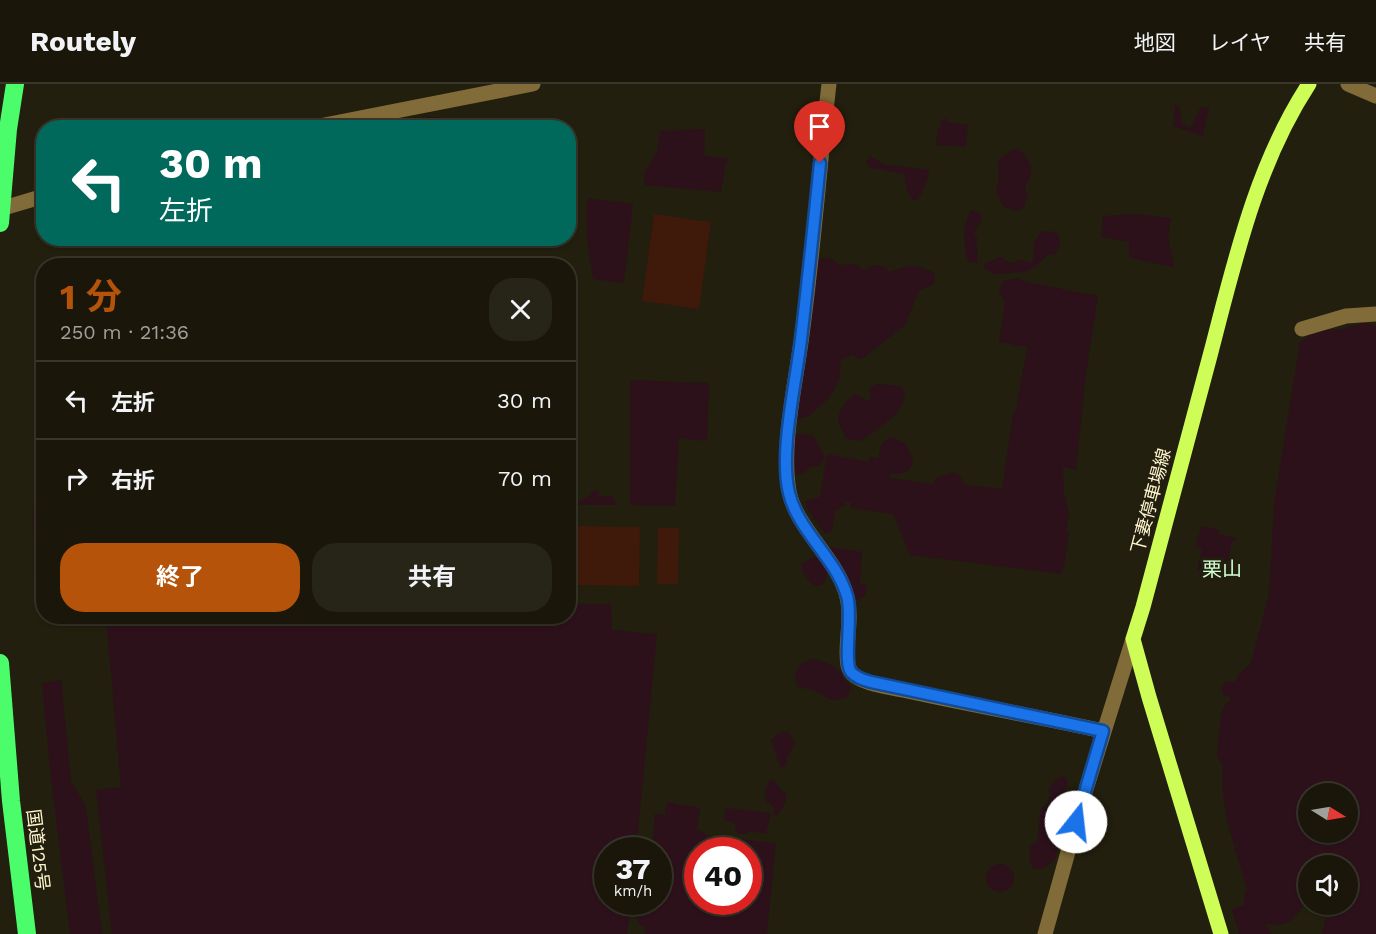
<!DOCTYPE html>
<html lang="ja">
<head>
<meta charset="utf-8">
<style>
	body { margin:0; font-family:"Work Sans","Noto Sans JP",sans-serif; background:#272418; color:#f1f3f6; height:100vh; display:flex; flex-direction:column; font-size:22px; white-space:nowrap }
	* { box-sizing:border-box; margin:0 }
	p { font-size:20px; color:#9f9f9c }
	.icon { flex:none; width:33px; height:33px; fill:none; stroke:currentColor; stroke-width:2; stroke-linecap:round; stroke-linejoin:round }
	.map { position:relative; flex:1; overflow:hidden }
	.side { position:absolute; left:36px; top:174px; width:540px; height:366px; display:flex; flex-direction:column; background:#1a170a; border-radius:24px; box-shadow:0 2px 4px #0004,0 0 0 2px #38362b }
	.side>* { flex:none }
	.banner { position:absolute; left:36px; top:36px; width:540px; height:126px; border-radius:24px; box-shadow:0 2px 4px #0004,0 0 0 2px #38362b; background:#00695c; color:#fff; overflow:hidden }
	.needle { width:39px; rotate:101deg }
	.buttons { position:absolute; left:1298px; top:699px; display:grid; gap:12px }
	.buttons a { display:grid; place-items:center; width:60px; height:60px; border-radius:50%; background:#1a170a; box-shadow:0 2px 4px #0004,0 0 0 2px #38362b; font-size:30px }
	.speed { position:absolute; left:594px; top:753px; display:flex; gap:12px; font-size:30px; font-weight:700; text-align:center }
	.speed>* { display:grid; place-content:center; width:78px; height:78px; border-radius:50%; background:#1a170a; box-shadow:0 2px 4px #0004,0 0 0 2px #38362b; line-height:1 }
	.speed small { font-size:15px; font-weight:400 }
	.speed .limit { border:9px solid #d22; background:#fff; color:#111 }
	.pin { position:absolute; display:grid; place-items:center; width:51px; height:51px; color:#fff; margin:-62px -26px; border-radius:50% 50% 50% 0; rotate:-45deg; box-shadow:0 0 6px #0007 }
	.pin .icon { rotate:45deg }
	.me { position:absolute; width:66px; margin:-33px; rotate:16deg; stroke-linejoin:round; filter:drop-shadow(0 0 4px #0008) }
	.turn { display:flex; align-items:center; gap:21px; height:126px; padding:0 24px; font-size:27px }
	.turn .icon { width:78px; height:78px; stroke-width:2.5 }
	.turn b { display:block; font-size:42px; line-height:51px }
	.round { display:grid; place-items:center; flex:none; width:63px; height:63px; border-radius:24px; background:#272418 }
	.overview { display:flex; align-items:center; justify-content:space-between; height:102px; padding:0 24px }
	h1 { font-size:36px; font-weight:700; line-height:45px; color:#b45309 }
	.button { display:flex; gap:12px; margin-top:auto; padding:12px 24px }
	.button a { flex:1; height:69px; border-radius:24px; background:#b45309; color:#fff; font-size:24px; font-weight:700; line-height:69px; text-align:center }
	.button a+a { background:#272418; color:#f1f3f6 }
	ul { padding:0; list-style:none }
	li { display:flex; align-items:center; gap:18px; height:78px; padding:0 24px; border-top:2px solid #38362b }
	li div { flex:1 }
	li b { display:block; font-size:22px }
	li em { font-style:normal }
	header { display:flex; align-items:center; gap:36px; box-sizing:border-box; height:84px; padding:0 30px; background:#1a170a; border-bottom:2px solid #38362b }
	header strong { font-size:28px }
	nav { display:flex; gap:33px; margin-inline-start:auto; font-size:21px }
	.map>svg:first-child { display:block }
	.green { fill:#2c111b; fill-rule:evenodd }
	.water { fill:#3f190a }
	.lines { fill:none; stroke-linecap:round; stroke-linejoin:round }
	.minor { stroke:#806b39; stroke-width:15 }
	.major { stroke:#cefd58; stroke-width:15 }
	.highway { stroke:#4cfd6b; stroke-width:18 }
	.route-casing { stroke:#114b97; stroke-width:15 }
	.route { stroke:#1a73e8; stroke-width:10 }
	.labels { text-anchor:middle; stroke-width:6; stroke-linejoin:round; paint-order:stroke }
	.street-label { font-size:18px; fill:#fef4cf; stroke:#221f0e }
	.neighbourhood-label { font-size:20px; fill:#d1fed2; stroke:#221f0e }
</style>
</head>
<body>
<header>
<strong>Routely</strong>
<nav><a>地図</a><a>レイヤ</a><a>共有</a></nav>
</header>
<div class="map">
<svg width="1376" height="850" viewBox="0 0 1376 850">
	<rect width="100%" height="100%" fill="#221f0e"/>
	<!-- green -->
	<path class="green" d="M1175 21 1179 22 1182 39 1187 43H1191L1201 23 1209 24 1203 52 1173 42Z
		M427 33H440L452 43H361L379 41 399 35 416 36Z
		M941 35H948V38L968 41 966 63 936 61 938 43H941Z
		M705 45 704 71 729 75 728 79H726L721 108 645 101 644 89 657 67 660 47Z
		M1016 64C1030 73 1037 88 1025 102L1027 111 1024 124 1016 127 1003 122 996 106 999 95 998 76Z
		M870 72 884 80 929 86 927 97 918 116H913L908 110 904 90 871 84 868 82 867 77Z
		M587 114 633 120 624 199 593 195 587 155Z
		M971 126 981 130C982 140 977 142 974 150L977 153 976 162 978 165 977 179 968 177C963 162 962 140 971 126Z
		M1134 130 1171 134 1168 152 1174 183 1129 174V158L1101 153 1103 132Z
		M1044 147C1064 146 1063 159 1054 171H1047L1037 182 1027 187 1000 190H993L983 183 986 179 1001 173 1010 179 1023 176 1032 179C1036 167 1030 154 1044 147Z
		M825 174 833 175 838 181 855 180 864 186C872 180 876 180 886 183L889 188C909 181 916 180 935 189L934 200 919 207 905 241 861 276 852 271 841 276 839 286 841 291 831 312 809 332 798 335 791 329 817 175Z
		M1018 194 1026 198 1098 212 1086 289 1076 386 1063 383 1064 408 1069 430 1066 448 1069 449C1066 463 1067 475 1061 490L910 471 893 430 850 424V418L844 417 845 421 835 427 832 447 826 450C821 446 806 424 805 417L820 413 827 370 868 378 870 373 878 374 881 361 890 353 906 359 913 377C911 388 901 392 891 389L889 394 933 400 936 394 955 388 960 391 965 401 1002 405 1013 329 1016 327 1027 263 999 258 1005 219 999 207 1003 197Z
		M1364 239 1376 242V850H1322L1327 826 1303 821C1293 840 1285 842 1265 840L1272 850H1239L1232 825 1244 821V810L1247 805C1235 764 1219 723 1223 680L1220 678 1217 671 1221 630 1224 622 1231 615 1230 613 1223 610 1222 604 1225 598 1236 597 1237 592 1251 579 1269 510 1274 420 1300 257 1304 256 1309 250 1325 246 1340 245ZM1308 710H1347V748H1308ZM1308 782H1347V820H1308Z
		M630 296 709 299 707 357 679 354 675 422 630 421Z
		M880 300 901 302C917 322 876 346 862 356L857 357 846 354C844 349 840 344 839 340 836 328 846 317 855 310L868 317 871 314 869 306 874 301Z
		M798 350 813 351 825 374 820 382 810 383 802 391 789 390 791 355Z
		M594 406H599V412H612L617 421H569V418C581 418 586 415 594 406Z
		M43 412V492L34 491 33 420Z
		M1201 442 1219 446V450L1237 454 1236 457H1232L1227 482 1231 483 1229 493 1197 486 1202 464 1196 462Z
		M829 463 862 468 860 500 867 501C866 512 865 514 854 517Z
		M813 473 820 475 827 485 826 495 822 501 815 502C807 496 802 490 801 480Z
		M569 520H611L612 546 657 550 636 766H608V818H631L627 850H112L96 706 121 703 106 533 568 532Z
		M813 575 828 579 842 588 843 594 851 602 848 613 839 616H830L813 606 798 603C791 590 799 577 813 575Z
		M62 596V607L71 697 86 722 102 850H70L49 676 42 599Z
		M782 647 789 648 795 660 787 673V680L785 683H780L771 656Z
		M1064 692 1068 697 1063 715 1059 720 1060 733 1059 741 1056 746 1057 765 1056 775 1043 785H1034C1028 777 1029 770 1031 760L1037 759 1041 725 1048 720 1050 710 1048 706C1054 698 1054 695 1064 692Z
		M770 696 775 697 780 705 786 709V717L778 731H773L774 724 770 719H766L765 707Z
		M667 718 700 724 697 745 709 752 776 759 767 850H645V843L639 841 636 829 640 818H658V766H652L655 730 665 731ZM698 766H748V818H698Z
		M726 724 771 729 766 750 749 747 745 750H738L735 747V740L724 736Z
		M986 794a14 14 0 1 1 28 0a14 14 0 1 1-28 0Z"/>
	<!-- water -->
	<path class="water" d="M654 130 711 138 699 225 642 217Z
		M569 442 640 443 639 502 569 501Z
		M658 444H679L678 500H657Z"/>
	<g class="lines">
		<!-- minor -->
		<path class="minor" d="M829 0C819 86 813 172 801 258 795 302 781 363 789 407 796 445 838 475 847 513 853 537 844 560 848 581 849 586 851 589 855 592 870 602 895 604 912 608 976 622 1040 633 1103 647
			M1348 0 1376 12
			M309 44 533 0
			M0 125 44 112
			M1302 245 1346 232 1376 230
			M1045 850 1082 718 1133 555"/>
		<!-- major -->
		<path class="major" d="M1221 850 1149 613 1133 555 1143 523C1166 438 1188 353 1211 268 1235 176 1256 81 1309 0"/>
		<!-- highway -->
		<path class="highway" d="M0 139 8 45 15 0
			M0 579 11 717 27 850"/>
	</g>
	<g class="lines">
		<defs>
			<path id="route" d="M820 79C814 138 808 197 801 255 796 299 779 368 789 409 798 447 836 474 847 512 853 530 843 578 851 588 856 594 864 596 871 598L1103 647 1076 738"/>
		</defs>
		<!-- route casing -->
		<use href="#route" class="route-casing"/>
		<!-- route -->
		<use href="#route" class="route"/>
	</g>
	<g class="labels">
		<!-- street labels -->
		<g class="street-label">
			<text transform="translate(1151 417) rotate(-75)" y="6">下妻停車場線</text>
			<text transform="translate(38 766) rotate(83)" y="6">国道125号</text>
		</g>
		<!-- neighbourhood labels -->
		<g class="neighbourhood-label">
			<text x="1222" y="492">栗山</text>
		</g>
	</g>
</svg>
<div class="buttons">
<a><svg class="needle" viewBox="-14 -14 28 28"><path d="M0-13l5 13h-10z" fill="#e53935"/><path d="M0 13l5-13h-10z" fill="#9f9f9c"/></svg></a>
<a><svg class="icon" aria-label="sound" viewBox="0 0 24 24"><path d="M4 9h4l5-4v14l-5-4H4zM17 9q2 3 0 6"/></svg></a>
</div>
<div class="speed"><div>37<small>km/h</small></div><div class="limit">40</div></div>
<div class="pin" style="left:820px;top:79px;background:#d93025"><svg class="icon" aria-label="arrive" viewBox="0 0 24 24"><path d="M6 21V4h12l-3 4 3 4H6"/></svg></div>
<svg class="me" style="left:1076px;top:738px" viewBox="-20 -20 40 40"><circle r="19" fill="#fff"/><path d="M0-13L10 11 0 6-10 11z" fill="#1a73e8"/></svg>
<div class="banner">
<div class="turn"><svg class="icon" aria-label="left" viewBox="0 0 24 24"><path d="M17 20v-9H6M10 6l-5 5 5 5"/></svg><div><b>30 m</b>左折</div></div>
</div>
<section class="side">
<div class="overview"><div><h1>1 分</h1><p>250 m · 21:36</p></div><a class="round"><svg class="icon" aria-label="close" viewBox="0 0 24 24"><path d="M6 6l12 12M18 6L6 18"/></svg></a></div>
<ul>
<li><svg class="icon" aria-label="left" viewBox="0 0 24 24"><path d="M17 20v-9H6M10 6l-5 5 5 5"/></svg><div><b>左折</b></div><em>30 m</em></li>
<li><svg class="icon" aria-label="right" viewBox="0 0 24 24"><path d="M7 20v-9h11M14 6l5 5-5 5"/></svg><div><b>右折</b></div><em>70 m</em></li>
</ul>
<div class="button"><a>終了</a><a>共有</a></div>
</section>
</div>
</body>
</html>
